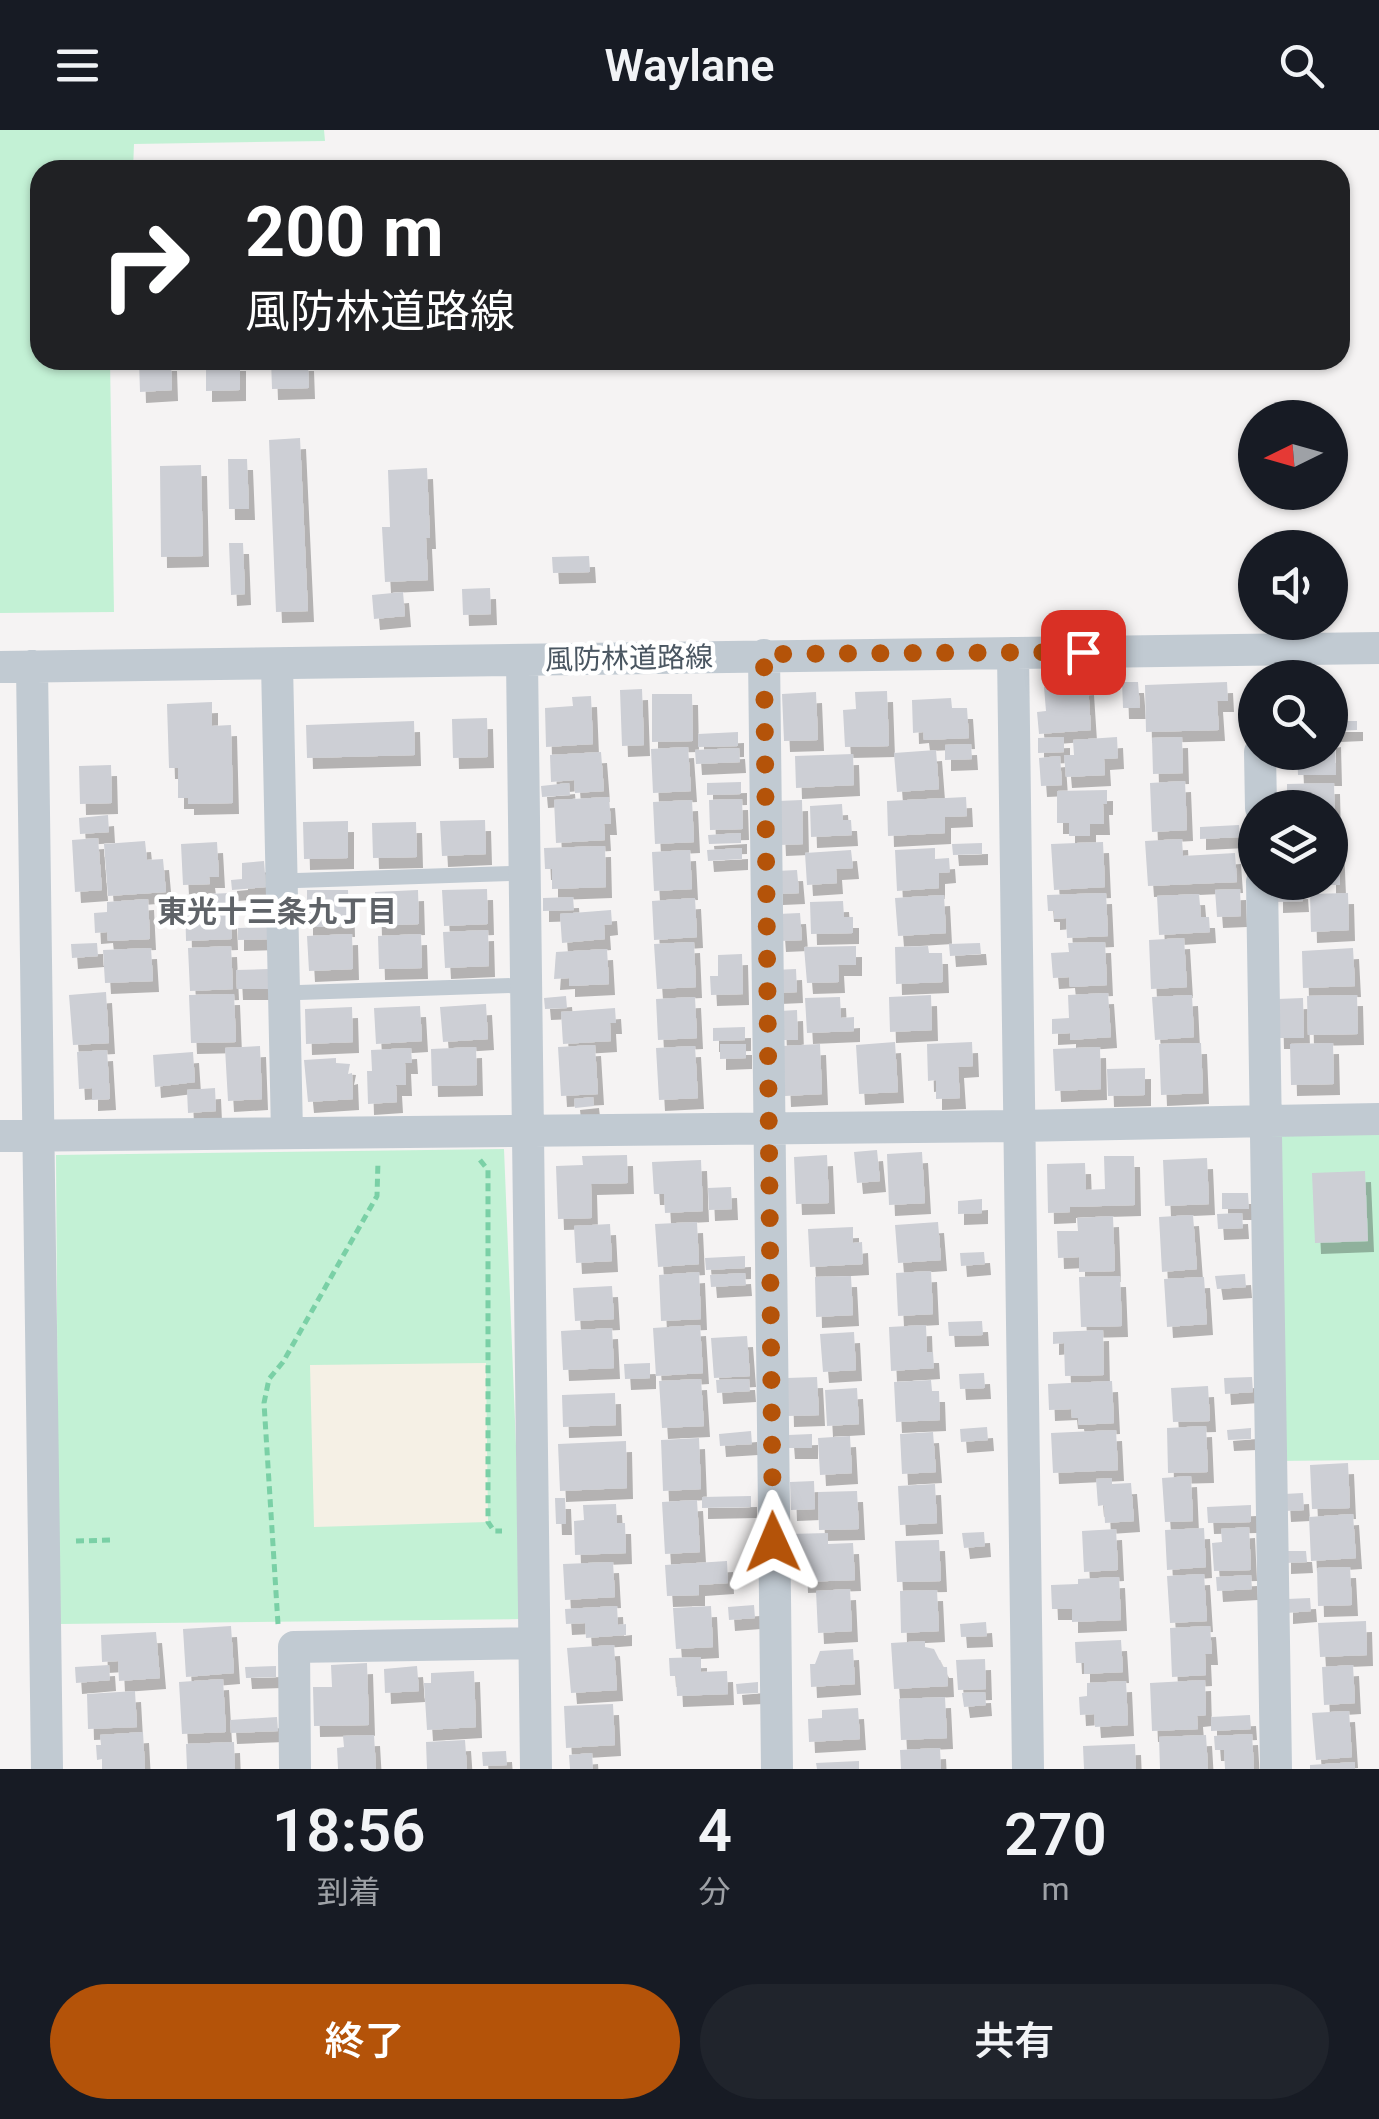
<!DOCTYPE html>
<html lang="ja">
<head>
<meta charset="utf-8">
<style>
	body { margin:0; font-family:Roboto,"Noto Sans JP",sans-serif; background:#20242c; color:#f1f3f6; height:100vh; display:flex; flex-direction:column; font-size:38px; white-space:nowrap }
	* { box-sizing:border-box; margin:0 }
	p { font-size:32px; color:#9ea1a6 }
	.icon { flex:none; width:55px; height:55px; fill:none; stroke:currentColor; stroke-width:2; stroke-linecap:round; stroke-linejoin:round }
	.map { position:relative; height:1639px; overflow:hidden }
	.panel { display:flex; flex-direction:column; background:#171b24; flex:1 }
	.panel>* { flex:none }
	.hud { position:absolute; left:30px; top:30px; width:1320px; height:210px; border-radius:30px; box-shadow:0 2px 8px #0004; background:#202124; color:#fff; overflow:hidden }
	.needle { width:65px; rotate:265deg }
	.fabs { position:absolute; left:1238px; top:270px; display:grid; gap:20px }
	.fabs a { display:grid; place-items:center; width:110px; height:110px; border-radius:50%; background:#171b24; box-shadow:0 2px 8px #0004; font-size:50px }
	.pin { position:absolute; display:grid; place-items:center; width:85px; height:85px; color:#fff; margin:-42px; border-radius:20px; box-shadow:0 5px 15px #0006 }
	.me { position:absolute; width:110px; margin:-55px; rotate:359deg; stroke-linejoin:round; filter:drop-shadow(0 0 8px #0008) }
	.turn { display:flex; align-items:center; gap:35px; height:210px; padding:0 50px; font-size:45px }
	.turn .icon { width:130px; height:130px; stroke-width:2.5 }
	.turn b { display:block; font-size:70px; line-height:85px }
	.eta { display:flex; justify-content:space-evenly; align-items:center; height:170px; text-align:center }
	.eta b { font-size:60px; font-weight:600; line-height:70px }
	.button { display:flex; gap:20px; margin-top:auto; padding:20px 50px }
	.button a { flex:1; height:115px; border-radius:60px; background:#b45309; color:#fff; font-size:40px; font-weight:600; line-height:115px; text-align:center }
	.button a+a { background:#20242c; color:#f1f3f6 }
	header { display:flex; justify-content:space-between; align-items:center; height:130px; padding:0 50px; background:#171b24; font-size:45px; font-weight:600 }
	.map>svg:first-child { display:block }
	.green { fill:#c3f1d5 }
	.sand { fill:#f5f0e5 }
	.building { fill:#cdcfd5; filter:url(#shadow) }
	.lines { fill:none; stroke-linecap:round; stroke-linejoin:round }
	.path { stroke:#7ad0a6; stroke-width:5; stroke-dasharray:8 5; stroke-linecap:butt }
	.service { stroke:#c1cad2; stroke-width:15 }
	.minor { stroke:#c1cad2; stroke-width:32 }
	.route { stroke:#b45309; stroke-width:18; stroke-dasharray:0 32.4 }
	.labels { text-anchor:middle; stroke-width:9; stroke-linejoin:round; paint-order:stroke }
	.street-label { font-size:28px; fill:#4a5661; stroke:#fff }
	.neighbourhood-label { font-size:30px; font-weight:bold; fill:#5f6368; stroke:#fff }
</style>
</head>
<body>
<header><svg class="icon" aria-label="menu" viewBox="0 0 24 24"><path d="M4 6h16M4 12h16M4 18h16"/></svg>Waylane<svg class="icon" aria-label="search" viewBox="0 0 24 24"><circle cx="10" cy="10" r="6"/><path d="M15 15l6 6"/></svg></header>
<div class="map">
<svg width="1379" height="1639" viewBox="0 0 1379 1639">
	<defs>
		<filter id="shadow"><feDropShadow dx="6" dy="11" stdDeviation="0" flood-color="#0004"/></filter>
	</defs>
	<rect width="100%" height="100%" fill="#f5f3f3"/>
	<!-- green -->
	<path class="green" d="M0 0H324L325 11 134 14 133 40H40V230H110L114 482 0 483Z
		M1379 989V1330L1271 1331 1266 991Z
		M504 1019 523 1489 59 1494 56 1025Z"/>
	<!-- sand -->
	<path class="sand" d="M486 1233 488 1392 314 1397 310 1235Z"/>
	<!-- building -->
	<path class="building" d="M139 230H171L172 260 140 262Z
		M206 230H240V260L206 261Z
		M271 230H308L309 258 272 259Z
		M300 308 308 481 276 482 269 310Z
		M228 329H247L249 379H229Z
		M201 335 203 426 161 427 160 336Z
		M427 338 430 408H426L428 450 385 452 382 397H390L388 340Z
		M229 413H243L245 464 231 465Z
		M589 426 590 442 553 443 552 427Z
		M490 458 491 484 463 485 462 459Z
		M403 462 405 486 374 489 372 465Z
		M1122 552H1138L1140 578H1123Z
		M1227 552 1228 571H1217L1219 600 1146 602 1145 555Z
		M1088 554 1091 600 1039 604 1037 582 1046 581 1044 557Z
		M642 559 644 615 622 616 620 560Z
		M887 561 889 616 845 617 843 580 856 579 855 562Z
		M816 562 818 610 784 611 782 564Z
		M652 564H692L693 611 652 612Z
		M591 566 593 614 546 617 545 578 573 576 572 567Z
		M951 568 952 578H967L969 608 924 610 923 602 913 603 912 570Z
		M212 572V596L231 595 233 673 188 674V668H178V638H169L167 574Z
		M487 588 488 627 453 628 452 589Z
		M414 591 415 625 307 628 306 595Z
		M1335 591H1357V600L1335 601Z
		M738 602V616L698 617V604Z
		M1335 606 1336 645H1298L1297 622H1330V607Z
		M1064 607V622L1038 623V608Z
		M1117 607 1118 628 1104 629 1105 645 1066 647 1064 625H1074L1073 610Z
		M1182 607 1183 643 1153 644 1152 608Z
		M971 614 972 629 945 630V615Z
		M688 617 691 661 653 663 651 619Z
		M739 618 740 632 696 634 695 620Z
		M936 620 939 659 897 662 894 623Z
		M601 622 604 661 575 663 574 650 551 652 550 625Z
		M853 624 854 655 796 658 795 626Z
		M1060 626 1062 655 1041 656 1039 628Z
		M111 635 112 673 80 674 79 636Z
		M1185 651 1187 700 1152 702 1150 653Z
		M741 652V664L707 665V653Z
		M569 653 570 665 542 667 541 656Z
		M1334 653 1335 694H1330V678H1294V670H1287V654Z
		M1107 660V674H1103L1104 694H1090V706H1069V693H1057V661Z
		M609 667 611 694H604L605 710 556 713 554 670Z
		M966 667 967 686 945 687V703L888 706 887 671Z
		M742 669 743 699 710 700 709 670Z
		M692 670 694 712 655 714 653 672Z
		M802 670 803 714 780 715 778 671Z
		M842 674 843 690H851L852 705 811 707 810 676Z
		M108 685 109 702 80 704 79 688Z
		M485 690 486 724 442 726 440 691Z
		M348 691V728L304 729 303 692Z
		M416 692 417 727 373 728 372 693Z
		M1239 695 1240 707 1200 709V697Z
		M741 703V713L709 714 708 705Z
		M1330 706H1338L1340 755H1330Z
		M98 708 102 760 75 762 72 710Z
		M1182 709 1183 726 1235 723 1237 752 1148 756 1145 711Z
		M145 711 147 730 163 729 166 762 108 766 104 714Z
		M217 712 219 747H209L210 754 183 755 181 714Z
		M1103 712 1105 757 1054 760 1051 714Z
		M982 713V724L953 725 952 714Z
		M605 716 606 757 552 759V739H545L544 718Z
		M742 718V729L708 731 707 720Z
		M935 718V729L949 728 950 742 939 743V758L897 761 895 720Z
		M690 720 692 759 654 761 652 722Z
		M851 720 853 738 836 739 837 753 807 755 805 723Z
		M264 731 266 757 232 760 231 750 242 749V733Z
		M797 740 799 763 777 764 776 741Z
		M1302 758 1303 771 1277 772V759Z
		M487 759 488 794 444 796 442 760Z
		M1240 759 1241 786 1217 787 1215 760Z
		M307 760H348L349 796 307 797Z
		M418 760 419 794 376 796 375 762Z
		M230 763 232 809 186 811 185 765Z
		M1106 763 1108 806 1067 808 1066 788 1054 789V781H1048L1047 765Z
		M1348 763 1349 800 1311 802 1310 764Z
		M1199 764 1201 787H1209L1210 802 1159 805 1157 766Z
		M944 765 946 803 898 806 895 768Z
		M573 767 574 780 543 781V768Z
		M695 768 697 807 654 810 652 771Z
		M148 769 150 809 108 811 107 802 95 803 94 783 107 782V772Z
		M843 771 844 787H853V803L811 804 810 772Z
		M611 780 612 794 604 795 605 809 562 813 560 784Z
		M800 783 802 810 780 811 778 784Z
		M272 797V809L238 810V798Z
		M488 800 489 836 445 838 443 802Z
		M352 804 353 839 309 841 307 806Z
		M421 804 422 838 379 839 378 806Z
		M1184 808 1187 857 1151 859 1149 810Z
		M694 812 696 857 657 859 654 814Z
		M1105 812 1107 855 1070 857 1069 847 1053 848 1051 823 1069 822 1068 813Z
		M97 813 98 826 72 828 71 814Z
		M980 813 981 824 950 826 949 814Z
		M231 816 233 859 190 861 188 818Z
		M856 816V835H838L839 852 807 853 804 817Z
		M928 816 929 823H942L943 852 896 854 895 817Z
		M151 818 153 851 105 853 103 820Z
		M1353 818 1355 856 1303 858 1302 821Z
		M607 819 609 854 569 856V848L554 849 556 822Z
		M742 824 743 864 711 865 710 846H718V825Z
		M269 839 270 859H237L236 840Z
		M796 839 797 862 775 863 774 840Z
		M106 862 109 913 73 915 69 865Z
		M1108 863 1111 907 1070 910V903L1052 904V889L1069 888 1068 865Z
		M234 864 236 912 191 913 189 865Z
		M931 865 932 900 890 902 889 867Z
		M1192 865 1194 907 1155 910 1152 867Z
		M1357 865 1358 904 1308 905 1307 866Z
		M566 866 567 878 545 879 544 868Z
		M695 867 697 908 658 910 656 869Z
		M840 867 841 888 854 887V901L807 903 805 868Z
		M1303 868 1304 908H1278L1277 869Z
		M486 874 488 909 443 912 440 877Z
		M420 876 422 911 376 914 374 878Z
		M352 877 353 912 306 914 305 879Z
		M615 878 616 893H610L611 911 563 914 561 882Z
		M797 880 798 910H781L780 881Z
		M745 897V910L713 911V898Z
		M895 912 898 962 859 964 856 915Z
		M972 912 973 936 958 937 960 968 936 969V950L928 951 927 914Z
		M1201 913 1203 963 1161 965 1159 914Z
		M1333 913 1334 954 1291 955 1290 914Z
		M720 914H746V928L720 929Z
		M820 914 822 964 785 966 783 916Z
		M595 915 598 964 561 966 558 917Z
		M260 916 262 969 228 971 225 918Z
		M695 916 698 968 659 970 656 918Z
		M476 917 477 955 432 956 431 919Z
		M1100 917 1101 959 1055 961 1053 919Z
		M411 918 412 933H405L406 955H396L397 972 368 974 367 941H372L371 920Z
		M107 920 110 969 92 970V958L79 959 77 922Z
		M193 922 195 952 155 957 153 925Z
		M336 928V933L350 934 348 944 352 943 353 969 308 972 304 930Z
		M1145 938V965L1108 966 1107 939Z
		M215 958 216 981 188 983 187 960Z
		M593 967 594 976 575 978 574 969Z
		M877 1020 880 1051 857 1053 854 1022Z
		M922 1022 925 1073 889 1075 887 1024Z
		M627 1025 628 1053 591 1054 592 1088 558 1089 556 1036 583 1035 582 1026Z
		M827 1025 829 1073 796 1074 794 1027Z
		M1104 1026H1134L1135 1075 1070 1077V1082L1048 1083 1047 1034 1085 1033 1086 1060 1105 1059Z
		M1207 1028 1209 1074 1165 1076 1163 1030Z
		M701 1030 703 1081 665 1083 664 1064H654L652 1032Z
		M1365 1041 1368 1111 1315 1113 1312 1043Z
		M731 1057 732 1079 709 1080 708 1058Z
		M1222 1063H1248L1249 1079H1222Z
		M982 1069V1083L958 1084V1071Z
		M1242 1083 1243 1098 1218 1099 1217 1084Z
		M1193 1085 1197 1139 1162 1142 1159 1087Z
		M1113 1086 1115 1141 1079 1142V1127L1058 1128 1057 1101H1078L1077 1088Z
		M697 1092 699 1134 658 1137 655 1094Z
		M938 1092 941 1130 898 1133 895 1095Z
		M610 1094 612 1131 576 1133 574 1096Z
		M853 1097V1113L862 1112 863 1134 810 1137 808 1099Z
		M984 1122 985 1134 961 1136 960 1123Z
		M745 1126V1138L706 1140 705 1128Z
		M931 1141 933 1184 898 1186 896 1143Z
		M699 1142 701 1189 661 1191 659 1145Z
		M745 1143 746 1155 711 1157 710 1145Z
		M1245 1144 1246 1157 1217 1159 1215 1146Z
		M851 1146 853 1185 816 1187 815 1147Z
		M1120 1146 1122 1196 1081 1197 1079 1147Z
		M1204 1147 1207 1194 1167 1197 1164 1149Z
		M612 1156 614 1189 575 1191 573 1158Z
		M982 1191 983 1205 949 1206 948 1192Z
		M700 1195 703 1243 656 1246 653 1198Z
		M926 1195 927 1222H933L934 1238 891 1241 889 1197Z
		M612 1198 614 1238 563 1240 561 1201Z
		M1103 1200 1104 1245 1065 1246 1064 1213 1053 1214V1202Z
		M854 1202 856 1240 823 1242 820 1204Z
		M747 1206 750 1246 714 1248 711 1208Z
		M650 1233V1248L625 1249 624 1234Z
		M984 1243 985 1258 960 1259 959 1244Z
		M817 1247 819 1285 788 1286 787 1248Z
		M1252 1247 1253 1262 1225 1264 1224 1248Z
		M701 1249 704 1296 662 1298 659 1251Z
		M749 1249 750 1261 717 1263 716 1250Z
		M931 1250 932 1261H939L940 1290 896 1292 894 1252Z
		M1112 1251 1114 1293 1079 1295 1078 1288H1072L1071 1279 1049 1280 1048 1254Z
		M1208 1256 1210 1291 1173 1292 1171 1258Z
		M857 1258 859 1294 827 1296 825 1260Z
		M615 1263 616 1295 563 1297 562 1265Z
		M1206 1296 1208 1342 1168 1343 1167 1298Z
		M987 1297 988 1310 961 1312 960 1299Z
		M1251 1298V1309L1228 1310 1227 1300Z
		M1116 1300 1118 1340 1053 1343 1051 1303Z
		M751 1301 752 1314 720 1316 719 1304Z
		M933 1302 936 1342 902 1344 900 1304Z
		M812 1304V1318H789L788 1305Z
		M850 1306 852 1343 820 1345 818 1308Z
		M699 1308 701 1359 663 1361 661 1310Z
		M626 1311 627 1358 560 1361 558 1314Z
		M1348 1333 1350 1378 1312 1379 1310 1335Z
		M1191 1346 1193 1391 1165 1392 1162 1348Z
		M1112 1348V1354L1131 1353 1134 1391 1105 1393 1104 1375 1098 1376 1096 1349Z
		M814 1351 815 1379 791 1380 790 1352Z
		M935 1354 937 1393 900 1395 898 1356Z
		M857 1361 859 1399 819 1400 818 1362Z
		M1303 1363 1304 1380 1285 1381 1284 1364Z
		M751 1366V1377L702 1378V1367Z
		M555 1368H565L566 1394H556Z
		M697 1370 700 1422 665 1424 662 1372Z
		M616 1374 617 1393H625L626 1423 575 1425 574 1391 584 1390 583 1375Z
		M1251 1375V1392L1208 1393 1207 1377Z
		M1353 1384 1356 1428 1311 1431 1309 1387Z
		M1249 1397 1251 1440 1214 1441 1212 1413 1222 1412 1221 1399Z
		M1204 1398 1206 1437 1167 1440 1165 1400Z
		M1116 1399 1118 1440 1084 1442 1082 1401Z
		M984 1402 985 1416 964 1418 962 1403Z
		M828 1403V1414L853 1413 855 1450 802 1452 801 1429H791L790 1404Z
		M939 1410 941 1451 897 1452 895 1411Z
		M1285 1421H1306L1307 1432 1285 1433Z
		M727 1431 728 1453 699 1455V1465L667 1466 665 1435Z
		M613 1432 615 1467 565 1470 563 1434Z
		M1350 1437 1352 1475 1318 1476 1317 1438Z
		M1204 1444 1207 1491 1170 1493 1167 1446Z
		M1251 1445 1252 1459 1217 1461 1216 1447Z
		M1119 1447 1121 1490 1072 1492V1479H1052L1051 1455 1078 1454V1449Z
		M850 1459 852 1501 818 1503 816 1461Z
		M937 1460 939 1501 901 1503 900 1461Z
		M1310 1468 1311 1481 1287 1483V1469Z
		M754 1475 755 1488 729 1490 728 1477Z
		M617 1476 618 1495 626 1494V1505L586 1508 585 1493 566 1494 565 1479Z
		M711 1476 713 1517 676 1519 673 1478Z
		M1366 1491 1367 1525 1320 1527 1318 1493Z
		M986 1492 987 1506 961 1507 960 1494Z
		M231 1496 234 1543 186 1547 183 1499Z
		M1210 1496 1212 1524H1205L1206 1545 1172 1547 1170 1498Z
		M156 1502 160 1548 119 1551 118 1531 102 1532 101 1505Z
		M1121 1510 1123 1542 1084 1544V1533H1076L1075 1512Z
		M925 1511V1517L934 1519 943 1537H947L948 1556 894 1559 891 1513Z
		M614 1515 617 1560 571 1563 567 1518Z
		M853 1519 855 1554 811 1557 810 1534H815L820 1521Z
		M701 1527V1542L727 1541 728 1564 677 1566 676 1546H670L669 1528Z
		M985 1529 986 1559 958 1560 956 1530Z
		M367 1533 369 1595 314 1596 313 1557H332L331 1535Z
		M109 1535 110 1550 76 1553 75 1537Z
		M1353 1535 1355 1573 1324 1575 1322 1537Z
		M276 1536V1547L246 1548 245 1537Z
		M417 1536 419 1561 385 1563 384 1539Z
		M474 1541 476 1597 427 1600 424 1553H431V1543Z
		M223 1549 226 1602 182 1604 179 1552Z
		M1205 1550 1206 1585 1197 1586 1198 1599 1152 1601 1150 1553Z
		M1126 1551 1128 1595 1095 1597 1094 1584 1080 1585 1079 1567 1087 1566V1553Z
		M758 1552V1563L737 1564 736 1554Z
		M135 1561 137 1597 88 1599 87 1564Z
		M985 1562 986 1575 964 1577 962 1563Z
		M945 1567 947 1608 901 1610 899 1569Z
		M613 1574 615 1615 566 1618 564 1576Z
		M858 1578 860 1609 809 1612 808 1589 822 1588V1580Z
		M1349 1581 1352 1627 1316 1630 1312 1583Z
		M1250 1585 1251 1599 1211 1601V1587Z
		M277 1587 278 1601 231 1603 230 1590Z
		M143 1602 145 1639H102V1629L97 1630 96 1615H101L100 1605Z
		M1252 1604 1254 1639H1225L1224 1620H1215L1214 1606Z
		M374 1605 376 1639H338L337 1618 344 1617 343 1606Z
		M1206 1605 1208 1639H1160L1159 1607Z
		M465 1610 467 1639H427L426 1612Z
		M234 1612 235 1639H187L186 1614Z
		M1135 1614 1136 1639H1084L1083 1616Z
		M940 1618 941 1639H901L900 1620Z
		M506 1621 507 1635 483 1636 482 1622Z
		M592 1623 593 1639H570L569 1625Z
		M859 1631V1639H817L816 1633Z
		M1355 1632V1639H1310V1635Z"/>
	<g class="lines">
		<!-- path -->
		<path class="path" d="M480 1030 488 1040V1392L494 1401H502
			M76 1411 113 1410
			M278 1494 264 1273 269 1249 283 1232 377 1066 378 1031"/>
		<!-- service -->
		<path class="service" d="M282 751 526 743
			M284 863 528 855"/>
		<!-- minor -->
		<path class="minor" d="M1013 523 1028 1639
			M764 525 777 1639
			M522 530 536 1639
			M277 534 287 1003
			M32 536 47 1639
			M0 537 1379 518
			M1260 622 1261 678
			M1262 752 1276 1639
			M0 1006 1018 996 1379 989
			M295 1639 294 1517 534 1513"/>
	</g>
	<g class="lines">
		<!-- route -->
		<path class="route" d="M773 1412 764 524 1083 522"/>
	</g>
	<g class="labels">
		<!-- street labels -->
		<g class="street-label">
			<text transform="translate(629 528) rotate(-1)" y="10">風防林道路線</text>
		</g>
		<!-- neighbourhood labels -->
		<g class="neighbourhood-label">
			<text x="277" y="792">東光十三条九丁目</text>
		</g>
	</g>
</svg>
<div class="fabs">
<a><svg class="needle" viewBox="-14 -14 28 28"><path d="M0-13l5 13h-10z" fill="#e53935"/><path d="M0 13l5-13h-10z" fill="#9ea1a6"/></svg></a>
<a><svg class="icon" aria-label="sound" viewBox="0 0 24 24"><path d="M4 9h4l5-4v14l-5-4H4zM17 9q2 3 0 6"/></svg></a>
<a><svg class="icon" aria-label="search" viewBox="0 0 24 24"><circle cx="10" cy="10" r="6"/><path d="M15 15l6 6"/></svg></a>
<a><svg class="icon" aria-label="layers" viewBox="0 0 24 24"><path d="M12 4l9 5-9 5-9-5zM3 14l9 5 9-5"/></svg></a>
</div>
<div class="pin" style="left:1083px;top:522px;background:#d93025"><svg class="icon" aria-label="arrive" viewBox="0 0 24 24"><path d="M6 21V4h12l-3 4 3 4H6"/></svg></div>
<svg class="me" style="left:773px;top:1412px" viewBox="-20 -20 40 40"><path d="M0-17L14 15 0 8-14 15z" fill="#b45309" stroke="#fff" stroke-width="4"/></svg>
<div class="hud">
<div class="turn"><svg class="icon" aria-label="right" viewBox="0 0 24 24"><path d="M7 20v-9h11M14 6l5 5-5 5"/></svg><div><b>200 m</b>風防林道路線</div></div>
</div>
</div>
<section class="panel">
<div class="eta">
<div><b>18:56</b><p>到着</p></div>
<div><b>4</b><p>分</p></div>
<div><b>270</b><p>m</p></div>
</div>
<div class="button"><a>終了</a><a>共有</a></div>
</section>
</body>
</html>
